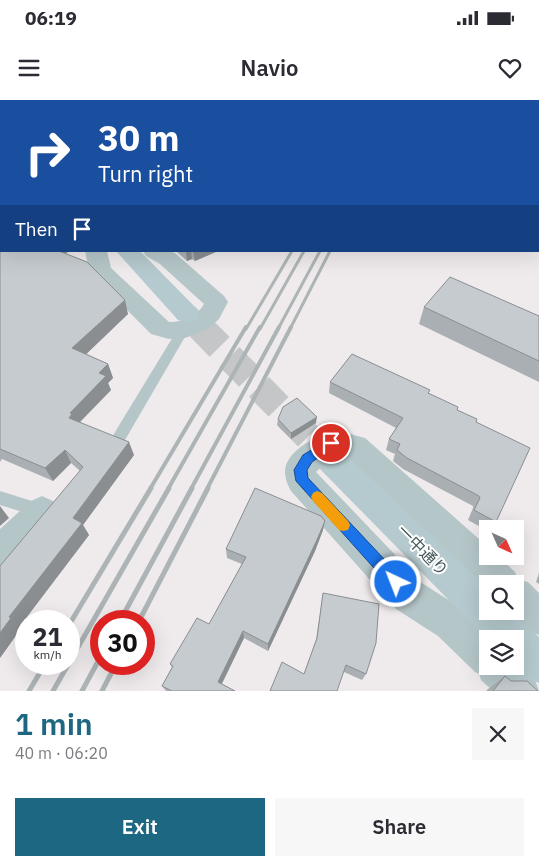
<!DOCTYPE html>
<html lang="en">
<head>
<meta charset="utf-8">
<style>
	body { margin:0; font-family:"IBM Plex Sans","Noto Sans JP",sans-serif; background:#f7f7f7; color:#2b2b33; height:100vh; display:flex; flex-direction:column; font-size:19px; white-space:nowrap }
	* { box-sizing:border-box; margin:0 }
	p { font-size:16px; color:#7c7c81 }
	.icon { flex:none; width:28px; height:28px; fill:none; stroke:currentColor; stroke-width:2; stroke-linecap:round; stroke-linejoin:round }
	.map { position:relative; height:591px; overflow:hidden }
	.details { display:flex; flex-direction:column; background:#fff; flex:1 }
	.details>* { flex:none }
	.banner { position:absolute; left:0px; top:0px; width:540px; height:152px; box-shadow:0 5px 20px #0002; background:#1a4fa0; color:#fff; overflow:hidden }
	.needle { width:32px; rotate:135deg }
	.buttons { position:absolute; left:479px; top:420px; display:grid; gap:10px }
	.buttons a { display:grid; place-items:center; width:45px; height:45px; border-radius:0px; background:#fff; box-shadow:0 5px 20px #0002; font-size:25px }
	.speed { position:absolute; left:15px; top:510px; display:flex; gap:10px; font-size:25px; font-weight:700; text-align:center }
	.speed>* { display:grid; place-content:center; width:65px; height:65px; border-radius:50%; background:#fff; box-shadow:0 5px 20px #0002; line-height:1 }
	.speed small { font-size:12px; font-weight:400 }
	.speed .limit { border:8px solid #d22; background:#fff; color:#111 }
	.pin { position:absolute; display:grid; place-items:center; width:42px; height:42px; color:#fff; margin:-21px; border:2px solid #fff; border-radius:50%; box-shadow:0 1px 5px #0007 }
	.me { position:absolute; width:55px; margin:-28px; rotate:317deg; stroke-linejoin:round; filter:drop-shadow(0 0 4px #0008) }
	.turn { display:flex; align-items:center; gap:18px; height:105px; padding:0 15px; font-size:22px }
	.turn .icon { width:65px; height:65px; stroke-width:2.5 }
	.turn b { display:block; font-size:35px; line-height:42px }
	.then { display:flex; align-items:center; height:48px; padding:0 15px; background:#0003; gap:10px; font-size:19px }
	.round { display:grid; place-items:center; flex:none; width:52px; height:52px; border-radius:0px; background:#f7f7f7 }
	.summary { display:flex; align-items:center; justify-content:space-between; height:85px; padding:0 15px }
	h1 { font-size:30px; font-weight:600; line-height:38px; color:#1e6783 }
	.primary-button { display:flex; gap:10px; margin-top:auto; padding:10px 15px }
	.primary-button a { flex:1; height:58px; border-radius:0px; background:#1e6783; color:#fff; font-size:20px; font-weight:600; line-height:58px; text-align:center }
	.primary-button a+a { background:#f7f7f7; color:#2b2b33 }
	.status { display:flex; justify-content:space-between; align-items:center; height:35px; padding:0 25px; background:#fff; direction:ltr }
	.status svg { height:14px; fill:currentColor }
	header { display:flex; justify-content:space-between; align-items:center; height:65px; padding:0 15px; background:#fff; font-size:22px; font-weight:600 }
	.map>svg:first-child { display:block }
	.lines { fill:none; stroke-linecap:round; stroke-linejoin:round }
	.secondary-tunnel-far1 { stroke:#c4c6c7; stroke-width:22; stroke-dasharray:22 11; stroke-linecap:butt }
	.secondary-tunnel { stroke:#c4c6c7; stroke-width:28; stroke-dasharray:28 14; stroke-linecap:butt }
	.lane { fill:#b5c6c9; fill-rule:evenodd }
	.street { fill:#b5c6c9; fill-rule:evenodd }
	.secondary { fill:#b5cace; fill-rule:evenodd }
	.rail-far2 { stroke:#adb4b6; stroke-width:3 }
	.rail-far1 { stroke:#adb4b6; stroke-width:4 }
	.rail { stroke:#adb4b6; stroke-width:5 }
	.wall { fill:#a9afb2 }
	.shaded-wall { fill:#8a8e91 }
	.building { fill:#c5cbcf; stroke:#8a8e91 }
	.route { fill:#1a73e8; stroke:#114b97 }
	.slow { fill:#f59e0b }
	.labels { text-anchor:middle; stroke-width:4; stroke-linejoin:round; paint-order:stroke }
	.near-street-label { font-size:16px; fill:#435659; stroke:#fff }
</style>
</head>
<body>
<div class="status"><b>06:19</b><svg viewBox="0 0 49 12"><path d="M0 12V9h3v3zM5 12V6h3v6zM10 12V3h3v9zM15 12V0h3v12zM26 1h20v11H26zM47 4h2v5h-2z"/></svg></div>
<header><svg class="icon" aria-label="menu" viewBox="0 0 24 24"><path d="M4 6h16M4 12h16M4 18h16"/></svg>Navio<svg class="icon" aria-label="heart" viewBox="0 0 24 24"><path d="M12 20l-8-8c-3-5 5-10 8-4 3-6 11-1 8 4z"/></svg></header>
<div class="map">
<svg width="539" height="591" viewBox="0 0 539 591">
	<rect width="100%" height="100%" fill="#efebec"/>
	<g class="lines">
		<!-- secondary-tunnel-far1 -->
		<path class="secondary-tunnel-far1" d="M187 214 202 229"/>
		<!-- secondary-tunnel -->
		<path class="secondary-tunnel" d="M200 227 332 361"/>
		<!-- lane -->
		<path class="lane" d="M183 226 189 230 125 340 120 342 115 340 113 336 115 332 179 227Z
			M0 391 48 406 50 411 48 416 42 418 0 405Z"/>
		<!-- street -->
		<path class="street" d="M85 151H107L111 168 169 222C181 223 198 216 204 204L160 164 146 156 143 151H171L176 154 224 196 228 202 219 219 208 229 185 238 169 239 151 234 92 175 89 170Z
			M339 331 365 338 488 447V456H498L515 472 518 479 528 482 539 493V535L526 530 506 511H515V484H488V493L345 356H333L316 372 422 483 464 510 494 539H488V566H515V559L534 577 539 591H493L481 580 479 574 475 572 438 536 396 509 291 391C288 385 285 379 285 372 285 350 320 333 339 331Z
			M42 396 53 401 58 411C49 430 19 460 0 468V429L31 401Z"/>
		<!-- secondary -->
		<path class="secondary" d="M1 80V92L0 93V81Z
			M116 151H140L196 208 199 214 196 220 187 222 178 220Z
			M332 348 343 352 488 489V511H511L539 537V583L525 578 514 566 515 539 488 540 321 370 317 361 321 352Z"/>
		<!-- rail-far2 -->
		<path class="rail-far2" d="M246 229 292 151
			M260 229 304 151
			M278 229 320 151
			M290 229 330 151"/>
		<!-- rail-far1 -->
		<path class="rail-far1" d="M150 389 246 227
			M168 389 260 227
			M191 389 279 227
			M207 389 291 227"/>
		<!-- rail -->
		<path class="rail" d="M120 521 192 388
			M139 521 208 388
			M69 525 151 388
			M29 591 45 564
			M53 591 169 388
			M82 591 101 556
			M102 591 116 564"/>
	</g>
	<!-- wall -->
	<path class="wall" d="M0 108 65 154 128 214 86 254 108 264 113 278 108 283 111 290 80 322 134 355 83 425 89 435 20 526 22 527 0 558 80 371 71 363 53 381 2 359 0 362Z
		M176 151H218L195 161 192 159 187 161Z
		M424 207 539 216V282L419 224Z
		M330 282 429 293 476 322 496 422 492 429H488V431L468 420 473 408V406L403 369 393 361 395 354 386 350 389 339 396 328 329 293Z
		M278 319 316 323 291 339 277 325Z
		M323 430 315 451 268 551 244 538 222 584 235 591H166L162 586 172 567 170 564 209 524 242 464 227 458 226 449Z
		M539 473V484L536 482Z
		M323 493 366 574 362 580 344 572 304 574 316 540Z
		M505 576 511 581 538 591H486L488 589Z"/>
	<!-- shaded-wall -->
	<path class="shaded-wall" d="M1 42V66L0 69V44Z
		M49 151H70L52 161Z
		M186 151H191L192 159 187 161Z
		M193 151H218L195 161Z
		M125 200 128 214 78 262 72 248Z
		M108 264 113 278 108 283 111 290 77 325 69 318 70 313 99 273Z
		M317 317 316 323 291 339V333Z
		M129 342 134 355 83 425 89 435 20 526 22 527 0 558V533L9 517 73 418Z
		M65 350 71 363 53 381 45 368Z
		M0 406 9 418 0 426Z
		M325 421 323 430 315 451 268 551V544Z
		M243 531 244 538 220 587 218 582Z"/>
	<!-- building -->
	<path class="building" d="M0 0H354L352 1H1V42L0 44Z
		M1 107V151H59L87 162 125 200 72 248 108 264 99 273 106 276 70 313 72 314 69 318 129 342 73 418 82 423 9 517 11 518 0 533V466L83 367 65 350 45 368 0 349V108Z
		M450 177 539 216V261L424 207Z
		M352 254 430 290 428 293 458 307 457 310 477 319 476 322 530 348 496 422 474 410 480 398 479 396 407 358 397 350 400 344 389 339 403 318 330 282Z
		M297 298 317 317 291 333 278 319 283 307Z
		M255 388 321 416 325 421 316 442 268 544 243 531 218 582 235 591H172L162 586 173 566 170 564 197 518 209 524 246 457 226 449Z
		M323 493 379 504 376 543 366 574 346 565 337 591H270L282 562 304 574 317 538Z
		M505 576 511 581H527L538 591H493Z"/>
	<!-- route -->
	<path class="route" d="M331 338 335 339 337 343 335 346 312 362 307 370 308 378 401 477 403 482 401 487 396 489 391 487 296 381 294 370 303 355Z"/>
	<!-- slow -->
	<path class="slow" d="M317 391 322 393 348 421 350 425 348 430 343 431 339 430 313 401 311 397 313 393Z"/>
	<g class="labels">
		<!-- near-street labels -->
		<g class="near-street-label">
			<text transform="translate(423 450) rotate(45)" y="6">一中通り</text>
		</g>
	</g>
</svg>
<div class="buttons">
<a><svg class="needle" viewBox="-14 -14 28 28"><path d="M0-13l5 13h-10z" fill="#e53935"/><path d="M0 13l5-13h-10z" fill="#7c7c81"/></svg></a>
<a><svg class="icon" aria-label="search" viewBox="0 0 24 24"><circle cx="10" cy="10" r="6"/><path d="M15 15l6 6"/></svg></a>
<a><svg class="icon" aria-label="layers" viewBox="0 0 24 24"><path d="M12 4l9 5-9 5-9-5zM3 14l9 5 9-5"/></svg></a>
</div>
<div class="speed"><div>21<small>km/h</small></div><div class="limit">30</div></div>
<div class="pin" style="left:331px;top:343px;background:#d93025"><svg class="icon" aria-label="arrive" viewBox="0 0 24 24"><path d="M6 21V4h12l-3 4 3 4H6"/></svg></div>
<svg class="me" style="left:396px;top:482px" viewBox="-20 -20 40 40"><circle r="17" fill="#1a73e8" stroke="#fff" stroke-width="3"/><path d="M0-11L8 9 0 5-8 9z" fill="#fff"/></svg>
<div class="banner">
<div class="turn"><svg class="icon" aria-label="right" viewBox="0 0 24 24"><path d="M7 20v-9h11M14 6l5 5-5 5"/></svg><div><b>30 m</b>Turn right</div></div>
<div class="then">Then<svg class="icon" aria-label="arrive" viewBox="0 0 24 24"><path d="M6 21V4h12l-3 4 3 4H6"/></svg></div>
</div>
</div>
<section class="details">
<div class="summary"><div><h1>1 min</h1><p>40 m · 06:20</p></div><a class="round"><svg class="icon" aria-label="close" viewBox="0 0 24 24"><path d="M6 6l12 12M18 6L6 18"/></svg></a></div>
<div class="primary-button"><a>Exit</a><a>Share</a></div>
</section>
</body>
</html>
